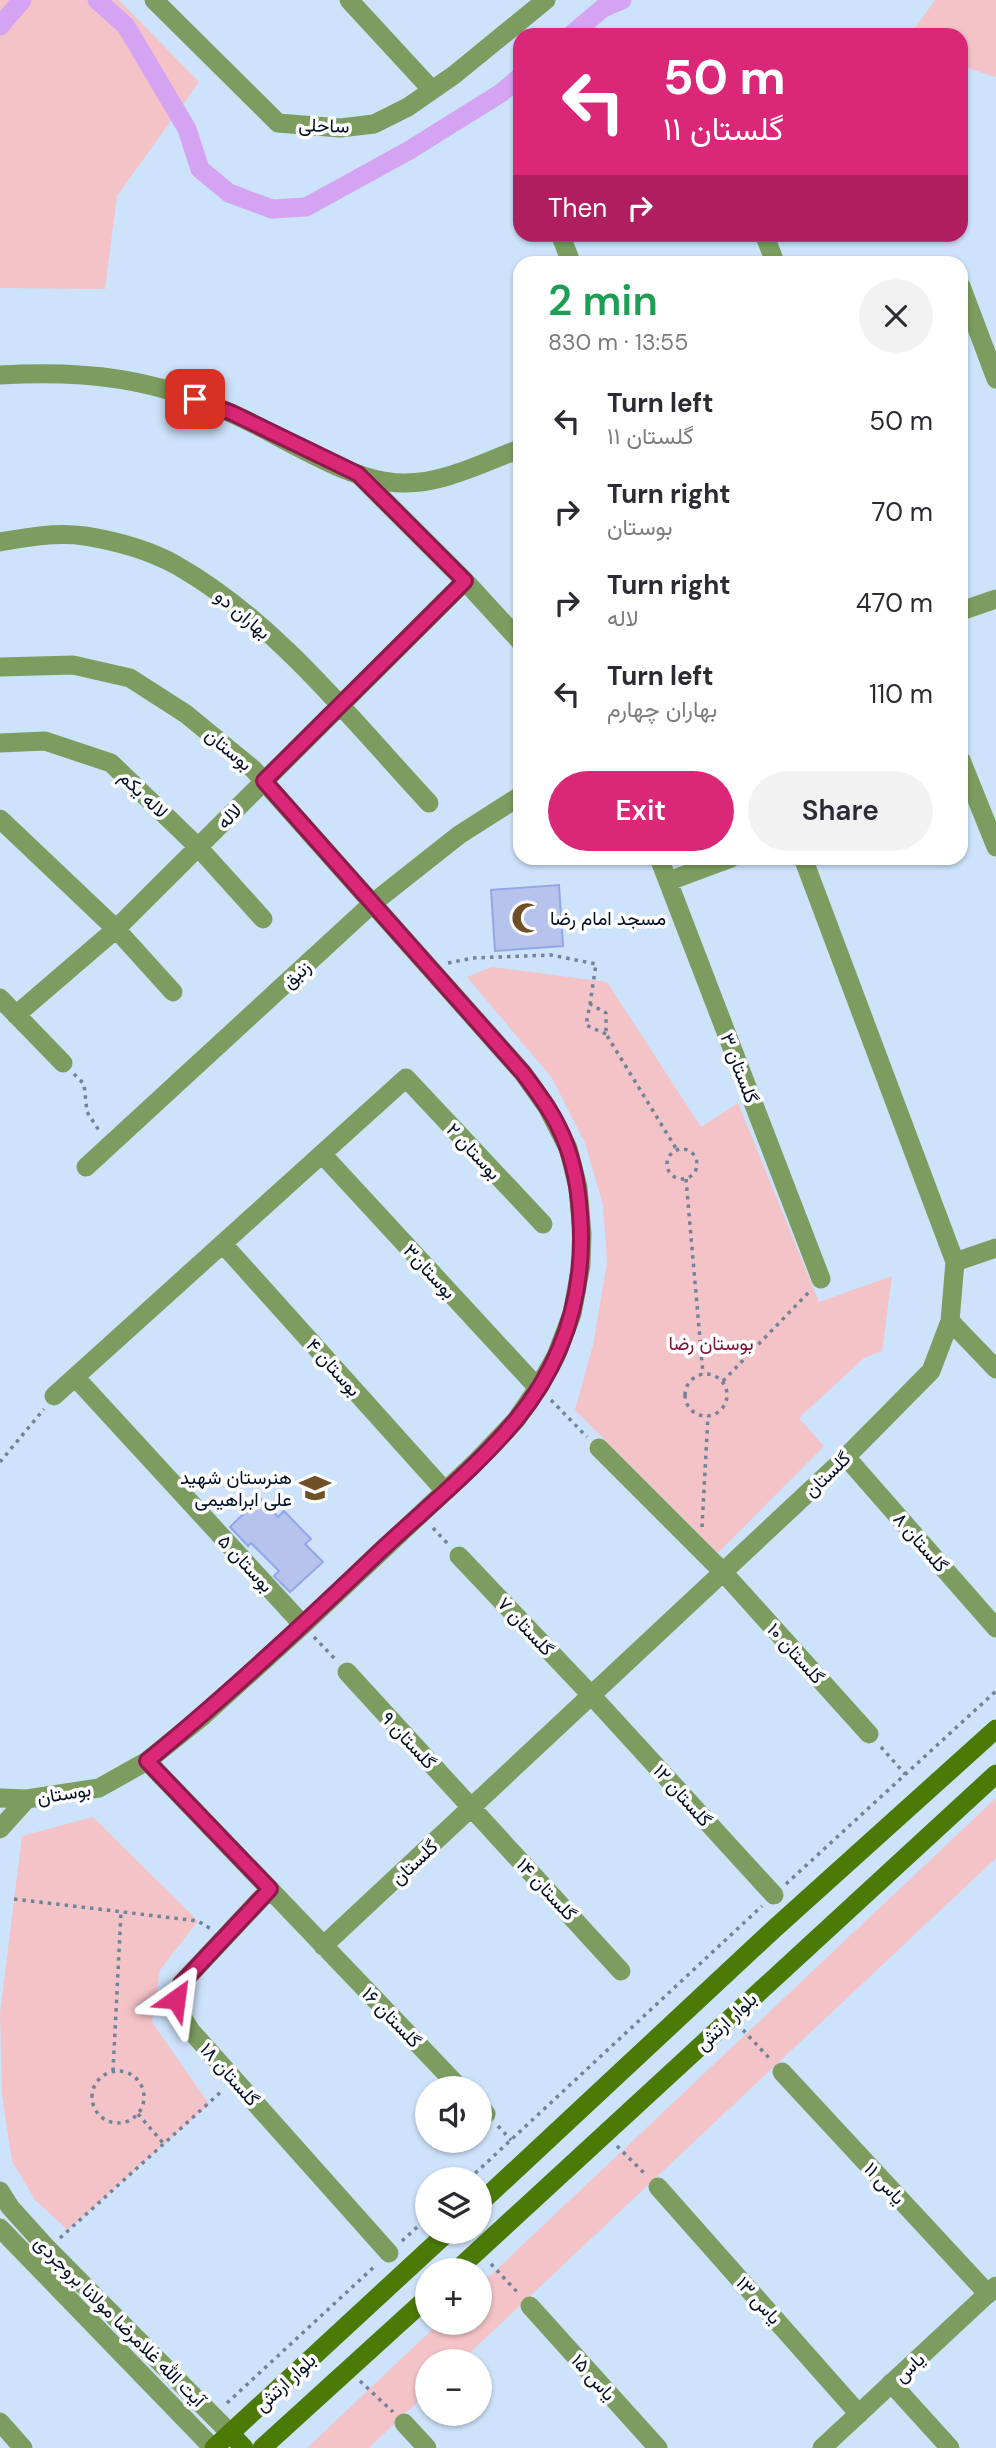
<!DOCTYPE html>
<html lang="en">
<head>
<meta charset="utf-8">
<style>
	body { margin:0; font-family:"DM Sans",Vazirmatn,sans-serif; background:#f2f2f3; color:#2b2b33; height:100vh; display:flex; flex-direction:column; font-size:26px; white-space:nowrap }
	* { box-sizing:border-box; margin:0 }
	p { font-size:23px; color:#7c7c81 }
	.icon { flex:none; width:38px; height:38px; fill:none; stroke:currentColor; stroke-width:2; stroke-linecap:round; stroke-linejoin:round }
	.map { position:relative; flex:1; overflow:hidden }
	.panel { position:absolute; left:513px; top:256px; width:455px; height:609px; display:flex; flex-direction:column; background:#fff; border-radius:21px; box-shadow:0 2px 5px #0004 }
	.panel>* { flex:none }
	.banner { position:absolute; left:513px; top:28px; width:455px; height:214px; border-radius:21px; box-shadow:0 2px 5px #0004; background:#db2777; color:#fff; overflow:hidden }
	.controls { position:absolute; left:415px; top:2076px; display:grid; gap:14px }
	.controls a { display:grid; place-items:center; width:77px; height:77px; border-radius:50%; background:#fff; box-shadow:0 2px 5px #0004; font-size:35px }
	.pin { position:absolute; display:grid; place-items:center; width:60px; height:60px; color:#fff; margin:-30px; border-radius:14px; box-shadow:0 4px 10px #0006 }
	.me { position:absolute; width:77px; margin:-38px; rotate:31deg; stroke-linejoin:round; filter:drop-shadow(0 0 5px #0008) }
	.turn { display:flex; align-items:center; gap:24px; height:147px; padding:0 35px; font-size:32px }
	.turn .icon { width:91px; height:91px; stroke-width:2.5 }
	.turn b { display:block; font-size:49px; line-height:60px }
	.then { display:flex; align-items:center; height:66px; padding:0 35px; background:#0003; gap:14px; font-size:26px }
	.round { display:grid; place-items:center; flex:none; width:74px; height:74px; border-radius:37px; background:#f2f2f3 }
	.overview { display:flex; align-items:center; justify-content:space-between; height:119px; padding:0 35px }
	h1 { font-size:42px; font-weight:600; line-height:52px; color:#1e9e55 }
	.cta { display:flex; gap:14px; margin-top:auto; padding:14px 35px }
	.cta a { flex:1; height:80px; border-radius:42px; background:#db2777; color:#fff; font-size:28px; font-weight:600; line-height:80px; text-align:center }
	.cta a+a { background:#f2f2f3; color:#2b2b33 }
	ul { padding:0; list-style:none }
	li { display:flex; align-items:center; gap:21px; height:91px; padding:0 35px }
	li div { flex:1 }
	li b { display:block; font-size:26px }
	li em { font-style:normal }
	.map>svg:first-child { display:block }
	.green { fill:#f4c3c8 }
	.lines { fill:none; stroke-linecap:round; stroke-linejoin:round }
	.canal { stroke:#d4a4f3; stroke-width:19 }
	.building { fill:#b6c3ec; stroke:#93a6ea; stroke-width:2 }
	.path { stroke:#70839a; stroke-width:3.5; stroke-dasharray:3.5 5; stroke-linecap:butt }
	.minor { stroke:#7c9d5f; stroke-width:19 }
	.tertiary { stroke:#7c9d5f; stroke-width:19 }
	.secondary { stroke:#4b7b06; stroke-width:19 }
	.route-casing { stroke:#8e194d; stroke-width:18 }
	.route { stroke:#db2777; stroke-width:12 }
	.labels { text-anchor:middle; stroke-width:7; stroke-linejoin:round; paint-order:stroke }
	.street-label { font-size:19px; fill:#000f23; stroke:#fff }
	.poi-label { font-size:19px; fill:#000f23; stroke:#fff; text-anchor:start }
	.park-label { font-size:19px; fill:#821232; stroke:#fff }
</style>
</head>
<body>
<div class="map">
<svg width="996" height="2448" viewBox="0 0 996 2448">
	<rect width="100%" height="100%" fill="#cde2fb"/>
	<!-- green -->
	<path class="green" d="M0 0H119L199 82 117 196 105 289 0 288Z
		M935 0H996V77L961 66V35H910Z
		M492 967 607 982 701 1127 738 1103 819 1302 892 1276 882 1351 864 1358 799 1418 824 1446 718 1553 575 1410 593 1345 607 1263 603 1205 585 1143 552 1078 467 977Z
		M996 1798V1858L461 2361H427V2393L369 2448H307L440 2322H480V2285Z
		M93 1817 198 1921 160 1970 152 2022 209 2104 68 2230 35 2200 12 2161 2 2096 0 2013 22 1836Z"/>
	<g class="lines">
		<!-- canal -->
		<path class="canal" d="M97 0 126 26 187 129 200 169 229 193 272 209 306 207 408 151 501 93 520 77
			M0 26 22 0
			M571 35 603 8 622 0"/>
	</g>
	<!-- building -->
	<path class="building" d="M559 885 563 946 495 951 491 890Z
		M260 1498 278 1517 284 1511 311 1539 305 1544 323 1562 290 1592 274 1576 279 1571 251 1543 248 1546 230 1527Z"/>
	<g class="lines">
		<!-- path -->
		<path class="path" d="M448 963 473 958 551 955 596 964 590 1004
			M606 1034 586 1025 590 1004 606 1013V1034L677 1150
			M74 1074 84 1084 87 1112 100 1132
			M667 1164a15 15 0 1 1 30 0a15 15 0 1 1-30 0Z
			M686 1179 703 1374
			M685 1395a21 21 0 1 1 42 0a21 21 0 1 1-42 0Z
			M723 1381 809 1292
			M551 1400 587 1437
			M0 1462 44 1409
			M702 1527 708 1416
			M433 1528 447 1543
			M314 1637 335 1659
			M881 1747 905 1774
			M786 1884 996 1691
			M14 1899 198 1921 211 1929
			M743 2030 771 2060
			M92 2097a26 26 0 1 1 52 0a26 26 0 1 1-52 0Z
			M113 2071 121 1912
			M138 2114 164 2144
			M498 2126 511 2140
			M617 2146 646 2175
			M469 2179 762 1906
			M60 2238 223 2090
			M402 2241 427 2218
			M491 2264 519 2294
			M360 2381 393 2412
			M227 2403 375 2266"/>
		<!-- minor -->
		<path class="minor" d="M154 0 278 123 340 128 374 124 408 107 454 75 546 0
			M349 0 432 90
			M560 234 571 262
			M764 234 775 262
			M961 286 996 379
			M358 474 465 581 520 641
			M0 542C28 537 56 532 85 536 116 541 149 550 176 565 275 621 352 720 429 803
			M0 743 45 741 111 763 198 847 263 919
			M961 760 996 847
			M0 819 116 929 173 992
			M659 858 821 1279
			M669 881 731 858
			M0 998 63 1063
			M16 1015 116 929 465 581
			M322 1154 538 1388
			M223 1244 445 1491
			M955 1262 996 1248
			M950 1321 996 1369
			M75 1377 303 1625
			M54 1396 406 1078 543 1224
			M599 1448 723 1572 869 1734
			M846 1457 996 1628
			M459 1556 592 1696 774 1895
			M347 1672 621 1971
			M147 1761 460 2088
			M270 1889 181 1984C174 2007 179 2012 191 2031L389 2253
			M323 1946 846 1457 931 1371 950 1321 955 1262 803 858
			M782 2072 988 2294
			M480 2107 486 2114
			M658 2187 859 2414
			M530 2306 658 2448
			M891 2383 950 2448
			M0 2422 23 2448
			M404 2423 427 2448"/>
		<!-- tertiary -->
		<path class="tertiary" d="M0 375C86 370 153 378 233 414 283 436 349 483 403 483 443 484 484 462 520 449
			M961 611 996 599
			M0 667 73 665 130 678 186 714 253 769 523 1073 547 1107 568 1148 578 1187 582 1234 581 1265 572 1314 556 1356 538 1388 516 1420 475 1463 303 1625 203 1716 147 1761 99 1788 27 1799 0 1798
			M86 1167 373 903 459 835 520 796
			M0 1829 27 1799
			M0 2191 10 2207 47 2248 230 2433
			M0 2228 213 2448
			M822 2448 996 2286"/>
		<!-- secondary -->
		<path class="secondary" d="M480 2203 774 1929 996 1729
			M457 2270 996 1774
			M230 2433 244 2448
			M214 2448 449 2231
			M262 2448 427 2298"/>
	</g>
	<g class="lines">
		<defs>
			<path id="route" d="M176 1999 181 1984 270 1889 147 1761C228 1695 304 1624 379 1552 425 1509 476 1468 516 1420 566 1359 586 1291 580 1213 578 1183 572 1153 558 1126 549 1107 536 1091 523 1073L264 781 465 581 358 474 232 413 195 399"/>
		</defs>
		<!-- route casing -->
		<use href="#route" class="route-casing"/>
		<!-- route -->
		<use href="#route" class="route"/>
	</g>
	<!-- icons -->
	<defs>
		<symbol id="mosque-bare" viewBox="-9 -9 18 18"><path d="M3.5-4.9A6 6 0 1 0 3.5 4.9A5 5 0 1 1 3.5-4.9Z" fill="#705026" stroke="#fff" stroke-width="2.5" paint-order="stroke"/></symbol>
		<symbol id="school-bare" viewBox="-9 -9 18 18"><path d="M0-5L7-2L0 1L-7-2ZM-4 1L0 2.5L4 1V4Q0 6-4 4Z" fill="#705026" stroke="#fff" stroke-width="2.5" paint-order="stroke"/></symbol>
	</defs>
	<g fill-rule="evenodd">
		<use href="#mosque-bare" x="505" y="896" width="44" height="44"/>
		<use href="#school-bare" x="293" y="1466" width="44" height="44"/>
	</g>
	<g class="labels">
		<!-- street labels -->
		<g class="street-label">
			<text transform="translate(324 125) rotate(2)" y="7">ساحلی</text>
			<text transform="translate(243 614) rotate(40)" y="7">بهاران دو</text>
			<text transform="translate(229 749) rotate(40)" y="7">بوستان</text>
			<text transform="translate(144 794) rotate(44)" y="7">لاله یکم</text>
			<text transform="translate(229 816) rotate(-45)" y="7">لاله</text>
			<text transform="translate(296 974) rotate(-43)" y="7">زنبق</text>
			<text transform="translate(740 1068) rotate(69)" y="7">گلستان ۳</text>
			<text transform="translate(474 1151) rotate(47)" y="7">بوستان ۲</text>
			<text transform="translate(430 1271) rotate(47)" y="7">بوستان۳</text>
			<text transform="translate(334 1367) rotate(48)" y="7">بوستان ۴</text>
			<text transform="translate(827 1474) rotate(-44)" y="7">گلستان</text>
			<text transform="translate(921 1542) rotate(49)" y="7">گلستان ۸</text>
			<text transform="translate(246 1563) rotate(47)" y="7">بوستان ۵</text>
			<text transform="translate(526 1626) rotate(47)" y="7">گلستان ۷</text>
			<text transform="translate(796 1653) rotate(48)" y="7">گلستان ۱۰</text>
			<text transform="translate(409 1740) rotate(47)" y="7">گلستان ۹</text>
			<text transform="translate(64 1793) rotate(-9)" y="7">بوستان</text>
			<text transform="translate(683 1795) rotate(48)" y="7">گلستان ۱۲</text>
			<text transform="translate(414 1862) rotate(-43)" y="7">گلستان</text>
			<text transform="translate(547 1889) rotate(47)" y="7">گلستان ۱۴</text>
			<text transform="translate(392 2017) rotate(46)" y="7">گلستان ۱۶</text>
			<text transform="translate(726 2021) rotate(-43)" y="7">بلوار ارتش</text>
			<text transform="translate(230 2074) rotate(48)" y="7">گلستان ۱۸</text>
			<text transform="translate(885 2183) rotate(47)" y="7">یاس ۱۱</text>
			<text transform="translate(759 2300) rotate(48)" y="7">یاس ۱۳</text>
			<text transform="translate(120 2321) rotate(45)" y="7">آیت الله غلامرضا مولانا بروجردی</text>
			<text transform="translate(909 2367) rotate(-43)" y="7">یاس</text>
			<text transform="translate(594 2377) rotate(48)" y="7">یاس ۱۵</text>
			<text transform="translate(285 2382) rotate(-43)" y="7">بلوار ارتش</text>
		</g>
		<!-- poi labels -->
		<g class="poi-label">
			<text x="550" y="925">مسجد امام رضا</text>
			<text x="292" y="1484" text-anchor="end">هنرستان شهید<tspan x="292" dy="22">علی ابراهیمی</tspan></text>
		</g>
		<!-- park labels -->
		<g class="park-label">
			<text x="711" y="1350">بوستان رضا</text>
		</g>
	</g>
</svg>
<div class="controls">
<a><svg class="icon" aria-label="sound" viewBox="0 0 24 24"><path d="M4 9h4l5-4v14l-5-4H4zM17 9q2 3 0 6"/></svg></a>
<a><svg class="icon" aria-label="layers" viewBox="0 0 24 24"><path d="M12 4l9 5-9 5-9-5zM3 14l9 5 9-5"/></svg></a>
<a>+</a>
<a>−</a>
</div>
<div class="pin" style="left:195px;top:399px;background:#d93025"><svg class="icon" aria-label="arrive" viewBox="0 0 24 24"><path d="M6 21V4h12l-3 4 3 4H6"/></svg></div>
<svg class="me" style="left:176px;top:1999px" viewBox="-20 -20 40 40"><path d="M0-17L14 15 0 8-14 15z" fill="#db2777" stroke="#fff" stroke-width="4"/></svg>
<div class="banner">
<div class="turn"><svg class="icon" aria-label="left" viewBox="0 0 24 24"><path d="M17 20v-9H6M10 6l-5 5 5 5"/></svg><div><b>50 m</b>گلستان ۱۱</div></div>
<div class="then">Then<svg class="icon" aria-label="right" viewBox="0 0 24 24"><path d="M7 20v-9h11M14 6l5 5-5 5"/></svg></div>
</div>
<section class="panel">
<div class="overview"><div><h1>2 min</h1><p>830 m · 13:55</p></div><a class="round"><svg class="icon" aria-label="close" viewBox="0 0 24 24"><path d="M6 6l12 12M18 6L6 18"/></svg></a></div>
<ul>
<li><svg class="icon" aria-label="left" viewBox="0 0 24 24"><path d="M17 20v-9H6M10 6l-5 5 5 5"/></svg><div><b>Turn left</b><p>گلستان ۱۱</p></div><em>50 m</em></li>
<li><svg class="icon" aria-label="right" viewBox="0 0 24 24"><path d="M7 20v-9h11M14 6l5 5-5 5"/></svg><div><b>Turn right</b><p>بوستان</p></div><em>70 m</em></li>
<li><svg class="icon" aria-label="right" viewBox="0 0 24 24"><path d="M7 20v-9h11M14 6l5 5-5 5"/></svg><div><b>Turn right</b><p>لاله</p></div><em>470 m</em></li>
<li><svg class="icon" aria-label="left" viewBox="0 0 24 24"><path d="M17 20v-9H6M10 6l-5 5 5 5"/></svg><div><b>Turn left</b><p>بهاران چهارم</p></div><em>110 m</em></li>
</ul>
<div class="cta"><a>Exit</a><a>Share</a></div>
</section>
</div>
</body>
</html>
